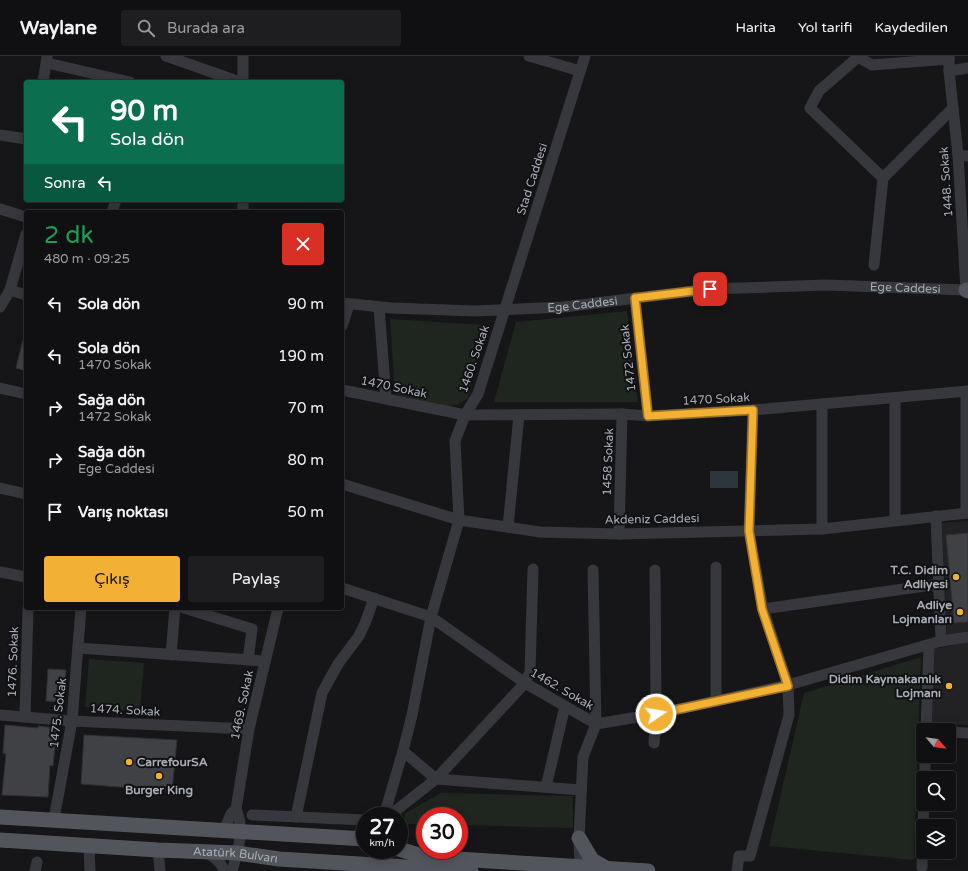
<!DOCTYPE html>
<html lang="tr">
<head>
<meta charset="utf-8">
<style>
	body { margin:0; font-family:"Varela Round",sans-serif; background:#1e1e20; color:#f1f3f6; height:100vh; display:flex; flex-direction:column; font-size:15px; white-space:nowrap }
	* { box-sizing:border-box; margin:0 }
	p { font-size:13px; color:#9c9d9f }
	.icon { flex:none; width:22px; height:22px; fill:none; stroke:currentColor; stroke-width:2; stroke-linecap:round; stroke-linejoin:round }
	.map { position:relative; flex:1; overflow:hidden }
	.details { position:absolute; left:24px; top:154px; width:320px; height:400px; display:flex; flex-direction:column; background:#101012; border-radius:4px; box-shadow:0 2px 10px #0003,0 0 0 1px #303032 }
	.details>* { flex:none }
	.top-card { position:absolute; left:24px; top:24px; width:320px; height:122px; border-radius:4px; box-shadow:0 2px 10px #0003,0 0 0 1px #303032; background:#0b6e4f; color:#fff; overflow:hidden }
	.needle { width:26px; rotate:118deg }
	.tools { position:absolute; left:916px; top:667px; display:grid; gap:8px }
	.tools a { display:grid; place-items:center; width:40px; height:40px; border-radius:4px; background:#101012; box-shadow:0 2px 10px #0003,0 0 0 1px #303032; font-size:20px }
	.speed { position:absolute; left:356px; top:751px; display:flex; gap:8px; font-size:20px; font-weight:700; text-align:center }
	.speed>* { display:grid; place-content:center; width:52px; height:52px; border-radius:50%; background:#101012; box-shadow:0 2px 10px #0003,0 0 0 1px #303032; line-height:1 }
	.speed small { font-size:10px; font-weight:400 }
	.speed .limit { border:6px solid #d22; background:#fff; color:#111 }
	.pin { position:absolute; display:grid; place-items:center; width:34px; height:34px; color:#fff; margin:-17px; border-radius:8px; box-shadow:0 2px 6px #0006 }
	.me { position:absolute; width:44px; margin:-22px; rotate:78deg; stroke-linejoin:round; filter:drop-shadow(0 0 3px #0008) }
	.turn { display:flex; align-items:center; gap:14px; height:84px; padding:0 20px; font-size:18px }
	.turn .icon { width:52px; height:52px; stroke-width:2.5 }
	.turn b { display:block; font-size:28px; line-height:34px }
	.then { display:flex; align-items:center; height:38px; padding:0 20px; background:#0003; gap:8px; font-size:15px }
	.round { display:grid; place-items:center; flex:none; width:42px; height:42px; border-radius:4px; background:#1e1e20 }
	.overview { display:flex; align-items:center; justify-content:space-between; height:68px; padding:0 20px }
	h1 { font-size:24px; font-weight:600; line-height:30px; color:#1e9e55 }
	.primary-button { display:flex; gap:8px; margin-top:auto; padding:8px 20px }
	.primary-button a { flex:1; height:46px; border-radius:4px; background:#f2b134; color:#111; font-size:16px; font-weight:600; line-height:46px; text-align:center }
	.primary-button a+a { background:#1e1e20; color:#f1f3f6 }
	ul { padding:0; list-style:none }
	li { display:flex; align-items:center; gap:12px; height:52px; padding:0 20px }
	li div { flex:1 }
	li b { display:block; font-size:15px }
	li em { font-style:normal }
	header { display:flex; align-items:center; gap:24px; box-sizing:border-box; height:56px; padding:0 20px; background:#101012; border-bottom:1px solid #303032 }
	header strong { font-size:19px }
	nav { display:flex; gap:22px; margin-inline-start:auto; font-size:14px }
	.search { width:280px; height:36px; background:#1e1e20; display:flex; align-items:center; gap:10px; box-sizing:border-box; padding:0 14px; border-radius:4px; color:#9c9d9f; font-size:15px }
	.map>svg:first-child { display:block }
	.built { fill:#222225 }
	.green { fill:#1e261f }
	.water { fill:#2c353c }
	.building { fill:#404145; stroke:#303034 }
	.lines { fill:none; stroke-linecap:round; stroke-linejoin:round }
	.minor { stroke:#37383d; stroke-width:11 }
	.major { stroke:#53555c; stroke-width:15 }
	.route-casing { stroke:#9d7322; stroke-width:10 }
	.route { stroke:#f2b134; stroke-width:7 }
	.poi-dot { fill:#f2b134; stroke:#111113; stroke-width:1.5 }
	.labels { text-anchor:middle; stroke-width:4; stroke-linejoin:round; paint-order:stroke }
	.street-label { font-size:12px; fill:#a8adb8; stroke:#111113 }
	.poi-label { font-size:12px; font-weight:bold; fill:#a8adb8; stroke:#111113; text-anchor:end }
</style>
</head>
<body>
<header>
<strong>Waylane</strong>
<div class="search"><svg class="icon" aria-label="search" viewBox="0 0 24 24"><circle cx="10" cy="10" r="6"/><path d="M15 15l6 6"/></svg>Burada ara</div>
<nav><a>Harita</a><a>Yol tarifi</a><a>Kaydedilen</a></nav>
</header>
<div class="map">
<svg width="968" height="815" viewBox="0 0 968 815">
	<rect width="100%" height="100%" fill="#161618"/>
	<!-- built -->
	<path class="built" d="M968 465V575L947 579 942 467Z
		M968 586V669L929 667 933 593Z"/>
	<!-- green -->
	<path class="green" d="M627 255 638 346H494L516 266Z
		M390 263 484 269 468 342 459 348 447 351 395 338Z
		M921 601 914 804 769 790 804 637Z
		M89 603 144 607 140 655 85 651Z
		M441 737 573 740V772L459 769V760H425V768H406L404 758Z"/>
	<!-- water -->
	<path class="water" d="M710 415H738V432H710Z"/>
	<!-- building -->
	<path class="building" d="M23 284H26V315L16 312Z
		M968 477V566L954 567 946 479Z
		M48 613 66 614 64 646 46 645Z
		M5 669 38 672V670L57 672 53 710 50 709 48 741 2 739 6 698 3 697Z
		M84 679 177 684 172 735 81 728Z"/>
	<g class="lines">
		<!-- minor -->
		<g class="minor">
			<path d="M166 0 240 26"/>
			<path d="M243 0V26"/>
			<path d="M529 0 580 15"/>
			<path d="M858 1 819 35 810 52 883 122"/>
			<path d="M858 1 872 9 949 3"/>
			<path d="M47 7 130 26"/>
			<path d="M949 15 968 12"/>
			<path d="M43 26 47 1"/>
			<path d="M0 79 26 83"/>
			<path d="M958 99 968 100"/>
			<path d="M0 153 26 161"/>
			<path d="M112 156 116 144"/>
			<path d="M243 156V144"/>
			<path d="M874 209 883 122 953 52"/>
			<path d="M10 234 26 239"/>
			<path d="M635 242 648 360"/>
			<path id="s1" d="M342 247 392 252 475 255 563 251 710 233 826 229 966 234 958 99 949 15V0"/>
			<path d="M0 251 10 234 26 178"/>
			<path d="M379 251 386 343"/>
			<path d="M342 270 349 249"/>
			<path d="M0 332 26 338"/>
			<path d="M342 334 465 359 455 385 459 464 431 561 412 659 403 695 384 760"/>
			<path d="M966 335V457"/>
			<path d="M895 342V464"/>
			<path d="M465 359 622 358 648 360 753 354 968 335"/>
			<path d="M465 359 478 338 585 0"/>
			<path d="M342 428 459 464 540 476 619 478 822 473 968 457"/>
			<path d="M0 432 26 438"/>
			<path d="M936 460 941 585"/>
			<path d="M508 471 519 359"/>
			<path d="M822 473V348"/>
			<path d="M619 478 622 358"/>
			<path d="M0 516 26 521"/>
			<path d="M342 532 431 561 525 627 596 668 656 658 788 629 941 585 968 581"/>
			<path d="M184 552 252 573 248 604"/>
			<path d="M763 553 939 528"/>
			<path d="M78 592 265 605"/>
			<path d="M171 599 175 552"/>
			<path d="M716 645V511"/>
			<path d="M0 659 72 665 249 673"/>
			<path d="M25 661 28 552"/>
			<path d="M926 674 929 589"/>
			<path d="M949 676 968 677"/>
			<path d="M654 687 656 658 655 514"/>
			<path d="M403 695 436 723 581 734"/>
			<path d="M925 722V700"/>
			<path d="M546 731 565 650"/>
			<path d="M252 759 365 764"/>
			<path d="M389 760 436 723 525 627 530 616 533 513"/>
			<path d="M296 761 322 637 338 608 359 580 366 565 374 542"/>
			<path d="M54 763 72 665 81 552"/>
			<path d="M923 770 924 748"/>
			<path d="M224 774 231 758 236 753"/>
			<path d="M89 789 90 815"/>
			<path d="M158 794 160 815"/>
			<path d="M205 795C213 801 221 805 224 815"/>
			<path d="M580 810 579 782 583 701 596 668 593 514"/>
			<path d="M922 811 923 779"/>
			<path d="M35 815 37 806"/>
			<path d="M232 815C238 795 245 773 236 753L249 673 278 552"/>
			<path d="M737 815 739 800H750L789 659 788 629 763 553 749 475 753 354"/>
		</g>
		<!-- major -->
		<g class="major">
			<path d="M966 234 968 235"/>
			<path d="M0 761 365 783"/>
			<path d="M579 782 592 804 606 812"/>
			<path id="s2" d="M0 784 158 794 237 797 279 803 471 815"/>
			<path d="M399 793 425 801 648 815"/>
		</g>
	</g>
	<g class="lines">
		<defs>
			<path id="route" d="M656 658 788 630 762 553 749 475 753 354 648 360 635 242 710 233"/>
		</defs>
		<!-- route casing -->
		<use href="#route" class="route-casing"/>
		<!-- route -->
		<use href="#route" class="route"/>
	</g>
	<!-- markers -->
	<g class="poi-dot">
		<circle cx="956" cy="521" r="4"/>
		<circle cx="960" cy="556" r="4"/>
		<circle cx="949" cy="630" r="4"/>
		<circle cx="129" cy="706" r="4"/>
		<circle cx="159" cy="720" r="4"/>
	</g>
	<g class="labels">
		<!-- street labels -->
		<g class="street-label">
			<text transform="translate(532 123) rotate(-72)" y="4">Stad Caddesi</text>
			<text transform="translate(946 126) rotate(-94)" y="4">1448. Sokak</text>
			<text dy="4" stroke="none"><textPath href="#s1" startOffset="565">Ege Caddesi</textPath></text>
			<text dy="4" stroke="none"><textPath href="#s1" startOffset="241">Ege Caddesi</textPath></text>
			<text transform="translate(628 302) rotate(-96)" y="4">1472 Sokak</text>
			<text transform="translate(474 303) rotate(-71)" y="4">1460. Sokak</text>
			<text transform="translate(394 331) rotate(12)" y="4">1470 Sokak</text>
			<text transform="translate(716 343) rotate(-3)" y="4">1470 Sokak</text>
			<text transform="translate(608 406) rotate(-88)" y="4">1458 Sokak</text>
			<text transform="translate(652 463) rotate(-1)" y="4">Akdeniz Caddesi</text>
			<text transform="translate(13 606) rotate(-88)" y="4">1476. Sokak</text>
			<text transform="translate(562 633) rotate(30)" y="4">1462. Sokak</text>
			<text transform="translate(242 649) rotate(-78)" y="4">1469. Sokak</text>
			<text transform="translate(125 654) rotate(3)" y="4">1474. Sokak</text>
			<text transform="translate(58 657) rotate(-83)" y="4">1475. Sokak</text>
			<text dy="4" stroke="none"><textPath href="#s2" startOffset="236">Atatürk Bulvarı</textPath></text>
		</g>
		<!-- poi labels -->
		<g class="poi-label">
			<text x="948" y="518">T.C. Didim<tspan x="948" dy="14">Adliyesi</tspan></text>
			<text x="952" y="553">Adliye<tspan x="952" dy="14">Lojmanları</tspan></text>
			<text x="941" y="627">Didim Kaymakamlık<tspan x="941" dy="14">Lojmanı</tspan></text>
			<text x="137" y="710" text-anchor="start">CarrefourSA</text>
			<text x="159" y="738" text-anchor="middle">Burger King</text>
		</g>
	</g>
</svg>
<div class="tools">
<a><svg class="needle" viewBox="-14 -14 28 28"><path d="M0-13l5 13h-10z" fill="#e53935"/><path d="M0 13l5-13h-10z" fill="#9c9d9f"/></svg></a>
<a><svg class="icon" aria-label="search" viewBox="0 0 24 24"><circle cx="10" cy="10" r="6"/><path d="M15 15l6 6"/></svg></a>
<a><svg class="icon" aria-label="layers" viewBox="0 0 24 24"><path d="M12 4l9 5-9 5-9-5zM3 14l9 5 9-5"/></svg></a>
</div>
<div class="speed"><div>27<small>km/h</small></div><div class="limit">30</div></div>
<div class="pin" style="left:710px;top:233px;background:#d93025"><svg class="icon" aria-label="arrive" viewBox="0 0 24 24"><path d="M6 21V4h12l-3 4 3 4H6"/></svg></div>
<svg class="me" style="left:656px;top:658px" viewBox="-20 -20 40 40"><circle r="17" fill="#f2b134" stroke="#fff" stroke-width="3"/><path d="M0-11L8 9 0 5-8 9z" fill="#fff"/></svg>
<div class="top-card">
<div class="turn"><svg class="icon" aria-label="left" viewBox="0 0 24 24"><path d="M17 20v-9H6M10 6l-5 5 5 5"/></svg><div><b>90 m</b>Sola dön</div></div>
<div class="then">Sonra<svg class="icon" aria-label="left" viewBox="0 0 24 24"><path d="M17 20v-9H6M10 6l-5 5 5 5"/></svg></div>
</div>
<section class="details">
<div class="overview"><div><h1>2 dk</h1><p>480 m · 09:25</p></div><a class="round" style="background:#d93025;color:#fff"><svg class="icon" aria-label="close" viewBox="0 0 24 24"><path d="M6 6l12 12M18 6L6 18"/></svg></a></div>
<ul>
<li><svg class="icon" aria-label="left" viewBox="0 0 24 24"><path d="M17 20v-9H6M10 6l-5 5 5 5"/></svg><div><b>Sola dön</b></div><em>90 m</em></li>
<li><svg class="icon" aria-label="left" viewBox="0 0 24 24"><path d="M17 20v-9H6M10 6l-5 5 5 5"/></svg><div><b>Sola dön</b><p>1470 Sokak</p></div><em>190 m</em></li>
<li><svg class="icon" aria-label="right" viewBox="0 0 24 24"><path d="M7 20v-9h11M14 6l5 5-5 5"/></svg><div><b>Sağa dön</b><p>1472 Sokak</p></div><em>70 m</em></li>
<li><svg class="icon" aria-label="right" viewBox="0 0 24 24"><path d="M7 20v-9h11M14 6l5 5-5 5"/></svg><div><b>Sağa dön</b><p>Ege Caddesi</p></div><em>80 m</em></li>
<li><svg class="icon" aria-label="arrive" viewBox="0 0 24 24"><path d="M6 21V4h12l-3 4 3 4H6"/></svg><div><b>Varış noktası</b></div><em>50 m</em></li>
</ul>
<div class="primary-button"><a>Çıkış</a><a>Paylaş</a></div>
</section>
</div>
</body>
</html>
